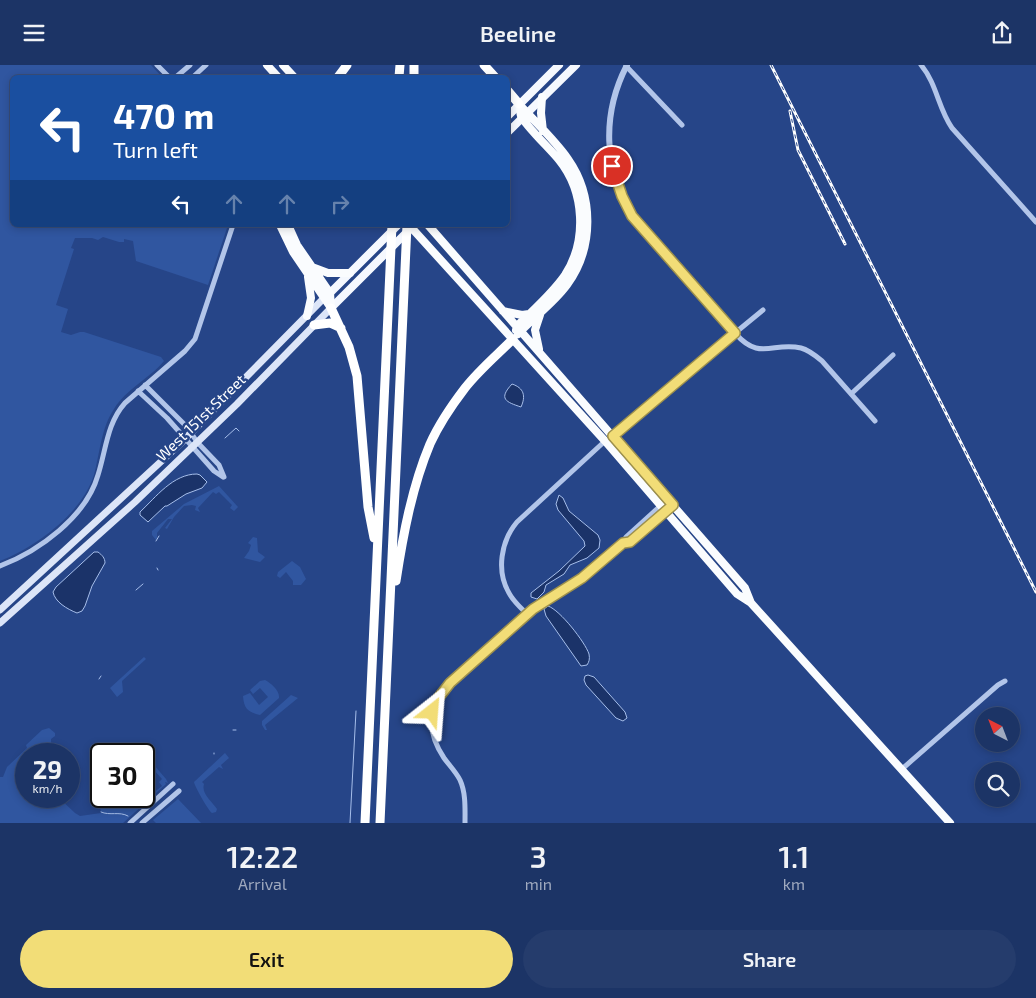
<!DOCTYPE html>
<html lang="en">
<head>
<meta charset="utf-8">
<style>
	body { margin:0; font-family:"Exo 2",sans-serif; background:#253c6c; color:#f1f3f6; height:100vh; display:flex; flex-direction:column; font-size:19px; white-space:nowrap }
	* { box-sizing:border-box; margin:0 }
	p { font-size:16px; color:#a0aabf }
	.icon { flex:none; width:28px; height:28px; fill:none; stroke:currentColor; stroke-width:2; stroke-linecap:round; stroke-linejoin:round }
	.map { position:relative; height:758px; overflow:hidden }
	.details { display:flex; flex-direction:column; background:#1c3466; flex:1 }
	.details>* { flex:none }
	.banner { position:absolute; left:10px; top:10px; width:500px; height:152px; border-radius:8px; box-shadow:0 2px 8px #0003,0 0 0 1px #3a4f7a; background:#1a4fa0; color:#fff; overflow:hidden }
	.needle { width:32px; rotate:318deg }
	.tools { position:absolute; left:975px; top:642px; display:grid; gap:10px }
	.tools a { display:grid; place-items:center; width:45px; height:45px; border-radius:50%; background:#1c3466; box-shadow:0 2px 8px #0003,0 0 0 1px #3a4f7a; font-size:25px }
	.speed { position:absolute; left:15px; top:678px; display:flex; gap:10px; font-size:25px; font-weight:700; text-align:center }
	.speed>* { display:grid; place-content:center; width:65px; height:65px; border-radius:50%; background:#1c3466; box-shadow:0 2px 8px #0003,0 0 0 1px #3a4f7a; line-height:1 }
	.speed small { font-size:12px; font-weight:400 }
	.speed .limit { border:2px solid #111; border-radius:8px; background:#fff; color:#111 }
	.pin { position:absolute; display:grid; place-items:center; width:42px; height:42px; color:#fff; margin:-21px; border:2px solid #fff; border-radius:50%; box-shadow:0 1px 5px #0007 }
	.me { position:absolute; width:55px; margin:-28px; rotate:28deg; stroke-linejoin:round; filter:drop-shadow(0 0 4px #0008) }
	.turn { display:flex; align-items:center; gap:18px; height:105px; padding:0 20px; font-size:22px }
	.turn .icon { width:65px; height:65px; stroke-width:2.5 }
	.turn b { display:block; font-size:35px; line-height:42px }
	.lanes { display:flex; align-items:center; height:48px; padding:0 20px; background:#0003; justify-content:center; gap:25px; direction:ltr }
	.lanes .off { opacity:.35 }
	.eta { display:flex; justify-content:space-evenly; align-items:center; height:85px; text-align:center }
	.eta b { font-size:30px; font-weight:600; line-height:35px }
	.primary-button { display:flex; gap:10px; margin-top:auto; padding:10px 20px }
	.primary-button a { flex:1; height:58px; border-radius:30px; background:#f2dd77; color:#111; font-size:20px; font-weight:600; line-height:58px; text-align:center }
	.primary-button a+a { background:#253c6c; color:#f1f3f6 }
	header { display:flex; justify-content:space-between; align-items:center; height:65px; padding:0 20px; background:#1c3466; font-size:22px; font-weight:600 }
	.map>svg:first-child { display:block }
	.green { fill:#3056a0 }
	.water { fill:#1b3369; stroke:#a6beea }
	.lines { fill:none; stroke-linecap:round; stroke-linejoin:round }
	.stream { stroke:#a6beea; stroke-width:1 }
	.minor { stroke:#b2c5e9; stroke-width:5 }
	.tertiary { stroke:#b2c5e9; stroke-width:6 }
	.secondary { stroke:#dce5f8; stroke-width:7 }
	.primary { stroke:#f5f8fe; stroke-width:8 }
	.trunk { stroke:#fafcfe; stroke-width:8 }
	.motorway { stroke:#fff; stroke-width:9 }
	.rail-casing { stroke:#fff; stroke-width:3 }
	.rail { stroke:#264588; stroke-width:1; stroke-dasharray:4; stroke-linecap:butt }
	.route-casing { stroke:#9d904d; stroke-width:12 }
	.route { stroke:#f2dd77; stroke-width:9 }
	.labels { text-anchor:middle; stroke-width:5; stroke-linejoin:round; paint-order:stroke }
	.street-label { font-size:15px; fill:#fff; stroke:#264588 }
</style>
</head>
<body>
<header><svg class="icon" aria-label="menu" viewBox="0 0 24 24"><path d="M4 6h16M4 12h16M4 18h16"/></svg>Beeline<svg class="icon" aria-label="share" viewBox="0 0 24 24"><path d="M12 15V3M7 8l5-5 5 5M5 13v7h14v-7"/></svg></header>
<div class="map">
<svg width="1036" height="758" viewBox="0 0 1036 758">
	<rect width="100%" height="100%" fill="#264588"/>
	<!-- green -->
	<path class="green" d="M0 0H151L162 12H12V160H228L208 220 136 196 133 176 124 174V177H119L103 172 98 175 92 173H75L71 183 74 184 56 240 68 244 61 267 71 270 80 267H84L161 292 164 296C149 314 126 324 114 344 101 363 100 388 94 410 82 448 36 482 0 496Z
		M219 421 238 442 234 446 230 443 232 440 219 427 216 429 213 427 198 443 200 447 195 445 196 441 192 440 184 441 174 452 167 464 165 463 172 454H168L157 468V474L156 475 152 470V466L184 439Z
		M253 472 257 473 258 487 265 492 260 497 244 493 249 486 251 480 248 478Z
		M292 496 300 502 306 514 301 520H293V516L286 507 280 513 277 511 278 507Z
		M144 592 146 594 122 616 123 627 117 632 110 623Z
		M265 615C271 618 280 626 279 633L260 650C248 647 244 644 243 631L250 628 259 640 268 632 260 623 253 629 250 625 260 616Z
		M291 630 298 633 265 660 267 665H265L262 660V656Z
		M49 663 55 668V671L51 674V686L53 689H26V731H57L75 748 80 751 101 748 100 740 97 734 101 731H122L131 741 135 739 137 741 162 721 159 717 162 714 144 694 145 691 148 693 166 714 168 718 165 717 166 719 123 758H0V712H3L7 702 27 683 26 680 42 665Z
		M225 688 229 693 221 700 223 704 219 702 202 717 204 719C201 729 212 736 217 744L216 747 212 748C208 745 195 722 194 717Z
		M178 734 201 758H156L153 755Z"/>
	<!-- water -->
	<path class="water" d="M512 319C524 323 526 331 521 342 506 337 498 334 512 319Z
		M197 409 200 410 207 417 202 423 186 429 167 441H165L148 457 140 450V447C156 432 173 409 197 409Z
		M559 430 563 433 569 446 598 470 600 475 599 483 587 493 570 500 564 509 546 520 544 527 537 534 531 532V528L559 506 585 481 584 476 558 445 556 439Z
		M94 487H98C102 490 105 493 105 498L92 521 85 541 82 546 77 548C67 544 55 537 53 527L56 522Z
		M548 541C560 545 585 577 589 589 590 594 589 597 587 600L581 601 546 551 544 544Z
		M588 610 594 612 625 647 627 653 623 656 616 653 586 620 584 615 585 611Z"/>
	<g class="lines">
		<!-- stream -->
		<path class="stream" d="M225 373 236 363 239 366
			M156 476 159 471
			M157 503 158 505
			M136 525 143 519
			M99 614 101 611
			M233 665H236
			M214 688V689
			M101 747C110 751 119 746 128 751
			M350 758 356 646"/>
		<!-- minor -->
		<path class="minor" d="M157 0 169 12
			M921 0C937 19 938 43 952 63L1036 157
			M626 1 682 60
			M176 12 190 0
			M193 12 206 0
			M763 245 735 268C760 297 773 276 801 283 809 285 816 291 822 296L875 356
			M145 320 188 363 197 377 219 400 224 412
			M138 326 167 353 214 406 223 412
			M851 329 893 290
			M623 479 630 477 668 445
			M0 501C39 486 86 452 98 410 106 385 107 358 125 338L185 286 195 274 233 160
			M527 549C521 543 513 536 509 528 496 506 501 476 517 457L605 376
			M902 704 998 620 1005 616
			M130 758 173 719
			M142 758 179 726
			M465 758C465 744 466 728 460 715 456 707 449 700 444 693 426 666 427 642 450 619L533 544 594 504 623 479 626 472 668 434"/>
		<!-- tertiary -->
		<path class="tertiary" d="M613 371 735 268C714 245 694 222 674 199 659 183 643 168 632 150 603 103 602 48 627 0"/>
		<!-- secondary -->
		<path class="secondary" d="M0 545 180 379 324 233
			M0 558 135 437 237 339 331 243"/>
		<!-- primary -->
		<path class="primary" d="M508 51 559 0
			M508 67 576 0
			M326 232 398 160
			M331 243 414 160"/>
		<!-- trunk -->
		<path class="trunk" d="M267 0 278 12
			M283 0 294 12
			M542 32 541 48 543 66
			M280 160 293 187 331 243
			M288 160 297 180 330 228 331 241
			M409 160 605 376 737 529 751 538 950 758
			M428 160 745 523 751 538
			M312 202 328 208H350
			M503 246 522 250 529 249
			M307 251 311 233 308 212
			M516 265 517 261C533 245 552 229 565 210 587 176 585 127 559 95 552 86 524 59 521 51 520 48 520 43 519 40
			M518 269C534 252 553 239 567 220 594 183 594 131 568 94 554 74 535 57 519 39
			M539 284 535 265 540 250"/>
		<!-- motorway -->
		<path class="motorway" d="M484 0 495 12
			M338 12 347 0
			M399 12 400 0
			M414 12V0
			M508 26 519 39
			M331 243 349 282 357 311 368 442 374 473
			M314 260 330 258 341 263
			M396 516C403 470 412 422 430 379 439 359 452 340 465 323 479 305 497 290 513 274
			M365 758 392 160
			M380 758 407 160"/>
		<defs>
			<path id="rail" d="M771 0 1036 527
				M790 46 798 85 845 179"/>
		</defs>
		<!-- rail casing -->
		<use href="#rail" class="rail-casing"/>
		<!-- rail -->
		<use href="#rail" class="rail"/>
	</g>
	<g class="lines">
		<defs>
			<path id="route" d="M432 647 436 636 450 618 533 544 582 513 623 478 630 477 673 440 613 371 735 268 632 151 622 131 612 101"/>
		</defs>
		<!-- route casing -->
		<use href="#route" class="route-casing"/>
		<!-- route -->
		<use href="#route" class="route"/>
	</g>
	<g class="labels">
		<!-- street labels -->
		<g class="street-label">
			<text transform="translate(201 353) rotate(-44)" y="5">West 151st Street</text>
		</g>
	</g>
</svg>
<div class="tools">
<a><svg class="needle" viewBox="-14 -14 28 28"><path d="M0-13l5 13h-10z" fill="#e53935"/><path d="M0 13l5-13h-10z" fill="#a0aabf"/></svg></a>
<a><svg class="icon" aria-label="search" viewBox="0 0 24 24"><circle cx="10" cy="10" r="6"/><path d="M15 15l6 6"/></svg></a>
</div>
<div class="speed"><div>29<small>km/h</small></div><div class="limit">30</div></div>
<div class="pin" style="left:612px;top:101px;background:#d93025"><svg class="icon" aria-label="arrive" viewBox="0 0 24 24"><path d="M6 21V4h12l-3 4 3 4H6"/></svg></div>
<svg class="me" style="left:432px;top:647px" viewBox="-20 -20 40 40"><path d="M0-17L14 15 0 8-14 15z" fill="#f2dd77" stroke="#fff" stroke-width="4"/></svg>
<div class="banner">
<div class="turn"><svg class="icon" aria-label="left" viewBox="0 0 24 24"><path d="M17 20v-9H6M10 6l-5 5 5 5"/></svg><div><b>470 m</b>Turn left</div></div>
<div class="lanes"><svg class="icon" aria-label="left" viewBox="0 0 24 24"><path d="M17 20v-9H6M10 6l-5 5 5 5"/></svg><svg class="icon off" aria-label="ahead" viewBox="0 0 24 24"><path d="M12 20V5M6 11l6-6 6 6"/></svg><svg class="icon off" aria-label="ahead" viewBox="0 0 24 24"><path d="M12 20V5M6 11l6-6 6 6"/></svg><svg class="icon off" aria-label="right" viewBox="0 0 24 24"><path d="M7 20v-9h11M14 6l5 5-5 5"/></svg></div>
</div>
</div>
<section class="details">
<div class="eta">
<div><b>12:22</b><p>Arrival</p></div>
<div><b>3</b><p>min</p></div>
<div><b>1.1</b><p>km</p></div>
</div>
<div class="primary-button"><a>Exit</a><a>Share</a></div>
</section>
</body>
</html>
